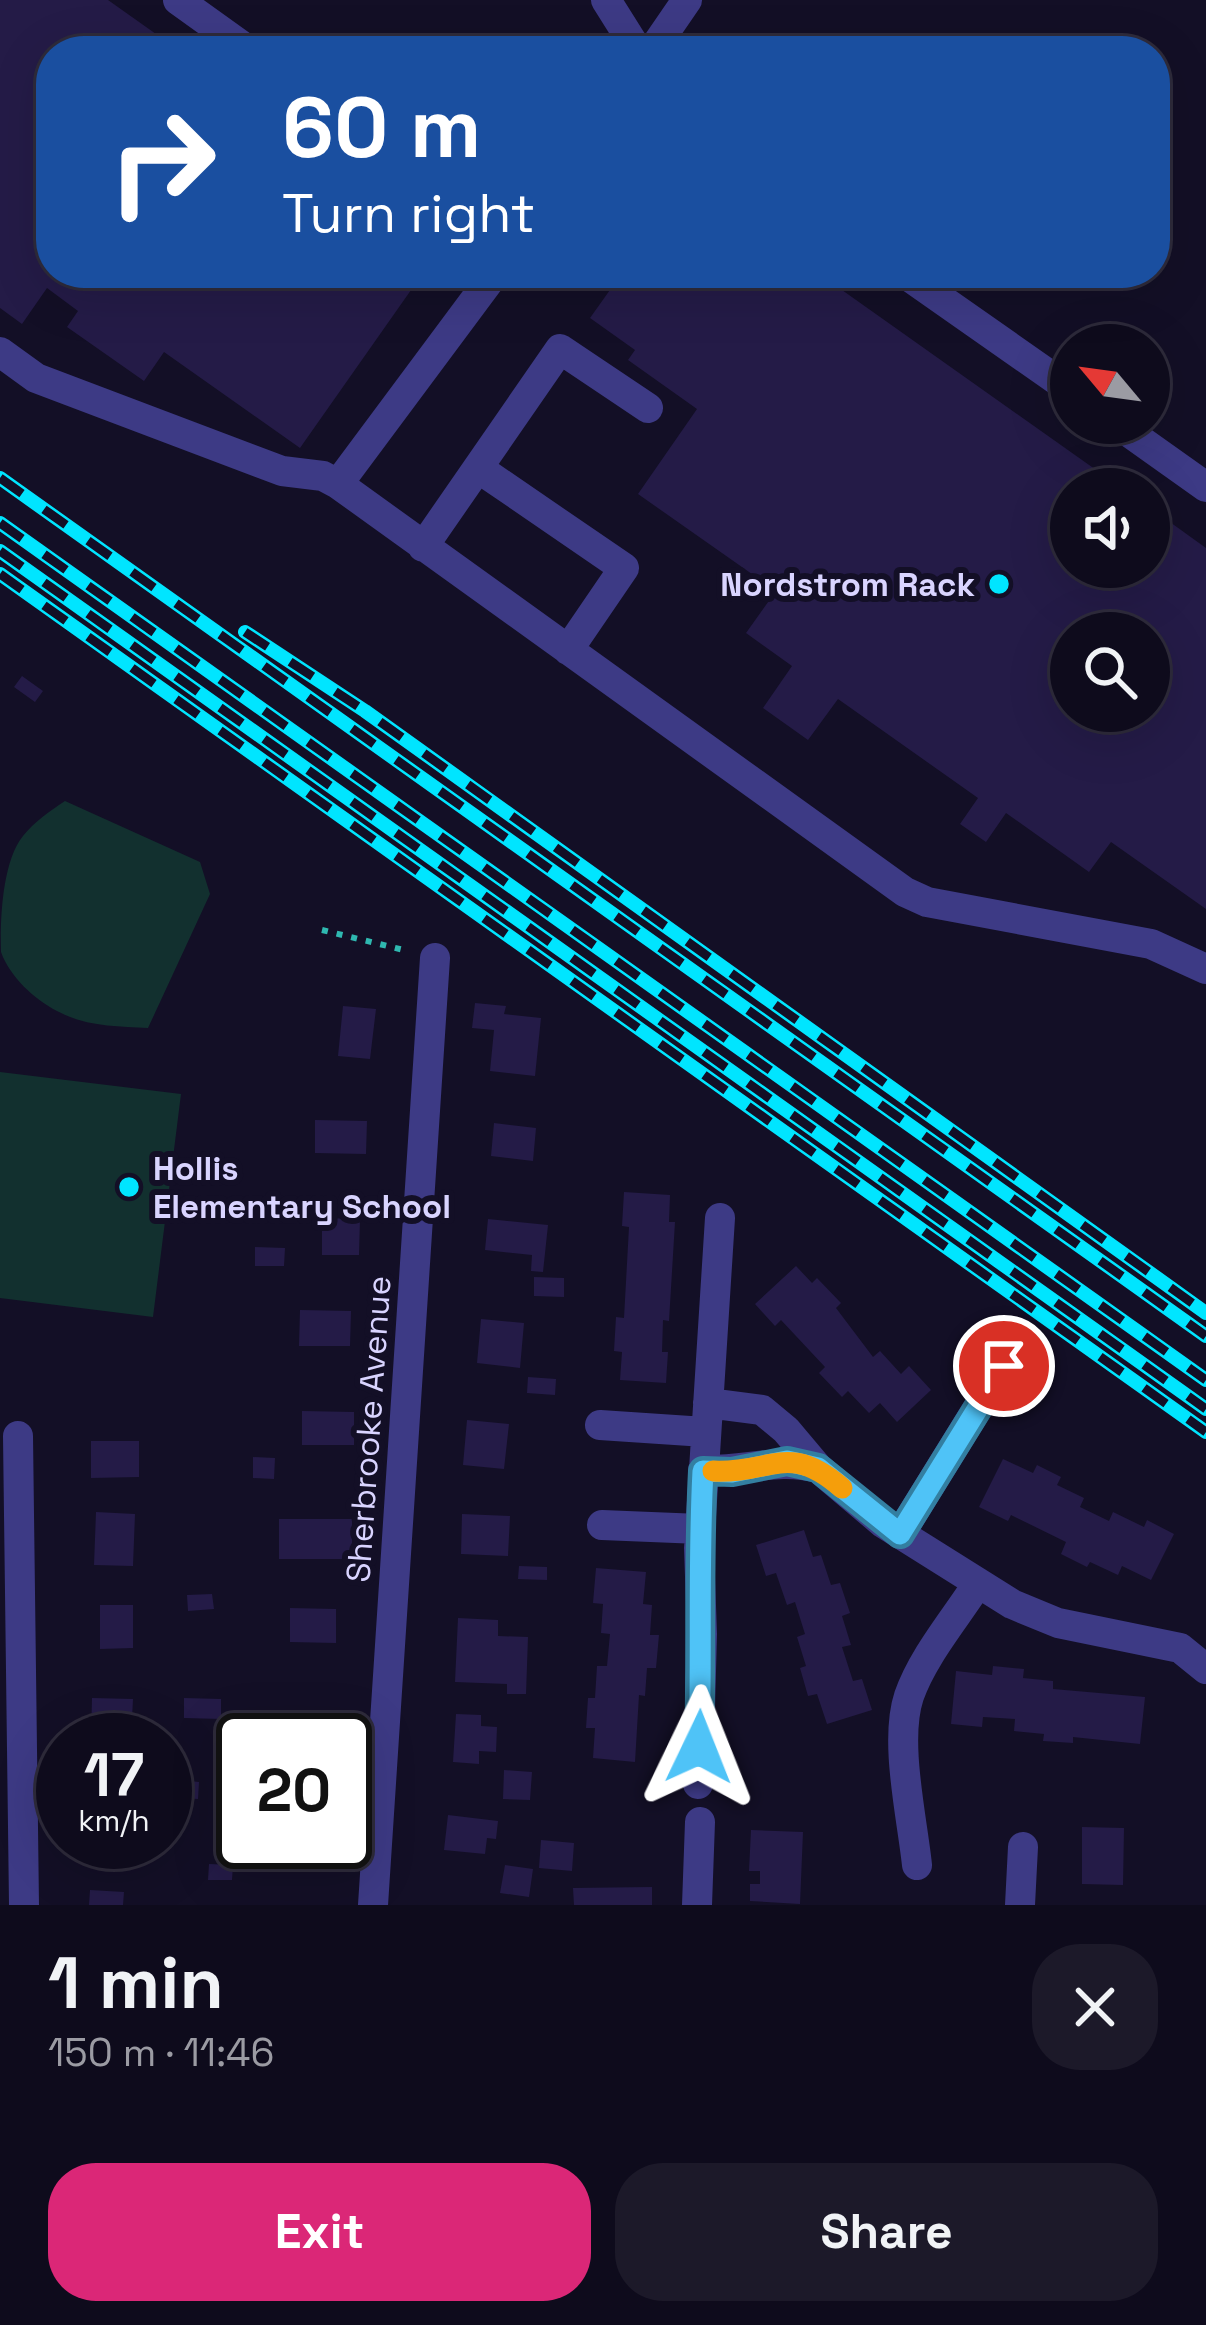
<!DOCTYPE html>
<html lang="en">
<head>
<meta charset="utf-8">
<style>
	body { margin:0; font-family:"Space Grotesk",sans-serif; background:#1c1929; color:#f1f3f6; height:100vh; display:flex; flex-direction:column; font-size:45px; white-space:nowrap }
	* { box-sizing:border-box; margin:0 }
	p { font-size:39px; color:#9b9ba3 }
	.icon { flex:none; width:66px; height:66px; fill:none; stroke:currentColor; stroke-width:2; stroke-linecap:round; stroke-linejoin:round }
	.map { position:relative; height:1905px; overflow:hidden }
	.drawer { display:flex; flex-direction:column; background:#0e0b1c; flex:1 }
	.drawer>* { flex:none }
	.guide { position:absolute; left:36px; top:36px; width:1134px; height:252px; border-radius:48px; box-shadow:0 12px 48px #0002,0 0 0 3px #2e2b3b; background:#1a4fa0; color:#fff; overflow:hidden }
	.needle { width:78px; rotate:299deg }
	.buttons { position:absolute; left:1050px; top:324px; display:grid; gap:24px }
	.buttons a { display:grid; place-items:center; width:120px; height:120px; border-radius:50%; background:#0e0b1c; box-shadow:0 12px 48px #0002,0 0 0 3px #2e2b3b; font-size:60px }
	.speed { position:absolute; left:36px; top:1713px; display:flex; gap:24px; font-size:60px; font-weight:700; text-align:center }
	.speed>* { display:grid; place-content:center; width:156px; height:156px; border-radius:50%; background:#0e0b1c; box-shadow:0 12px 48px #0002,0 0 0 3px #2e2b3b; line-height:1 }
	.speed small { font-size:30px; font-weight:400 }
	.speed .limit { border:6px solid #111; border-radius:18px; background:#fff; color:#111 }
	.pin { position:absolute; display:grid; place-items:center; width:102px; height:102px; color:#fff; margin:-51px; border:6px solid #fff; border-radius:50%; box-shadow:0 3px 12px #0007 }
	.me { position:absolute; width:132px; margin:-66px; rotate:2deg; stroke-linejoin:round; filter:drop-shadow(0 0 9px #0008) }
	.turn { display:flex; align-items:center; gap:42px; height:252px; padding:0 48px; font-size:54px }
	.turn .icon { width:156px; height:156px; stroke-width:2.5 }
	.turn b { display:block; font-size:84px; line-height:102px }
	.round { display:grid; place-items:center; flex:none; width:126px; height:126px; border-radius:48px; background:#1c1929 }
	.head { display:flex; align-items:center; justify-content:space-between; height:204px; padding:0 48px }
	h1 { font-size:72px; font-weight:700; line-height:90px }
	.button { display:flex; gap:24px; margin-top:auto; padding:24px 48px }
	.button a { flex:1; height:138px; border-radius:48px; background:#db2777; color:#fff; font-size:48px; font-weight:700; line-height:138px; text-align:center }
	.button a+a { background:#1c1929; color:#f1f3f6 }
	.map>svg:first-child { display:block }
	.green { fill:#12302f }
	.building { fill:#241b47; fill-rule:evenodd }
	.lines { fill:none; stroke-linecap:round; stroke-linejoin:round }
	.path { stroke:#2fb8b0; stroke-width:6; stroke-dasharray:6 9; stroke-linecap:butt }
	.minor { stroke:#3d3a85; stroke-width:30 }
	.rail-casing { stroke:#00e5ff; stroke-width:14 }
	.rail { stroke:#130f26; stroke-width:9; stroke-dasharray:27; stroke-linecap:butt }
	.route-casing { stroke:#337fa1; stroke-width:30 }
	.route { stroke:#4fc3f7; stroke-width:21 }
	.slow { stroke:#f59e0b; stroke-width:21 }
	.poi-dot { fill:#00e5ff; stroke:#130f26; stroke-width:4.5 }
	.labels { text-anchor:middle; stroke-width:12; stroke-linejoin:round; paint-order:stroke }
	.poi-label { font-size:33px; font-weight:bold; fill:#d9d4ff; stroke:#130f26; text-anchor:end }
	.street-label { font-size:33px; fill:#d9d4ff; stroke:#130f26 }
</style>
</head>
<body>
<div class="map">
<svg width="1206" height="1905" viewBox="0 0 1206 1905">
	<rect width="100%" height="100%" fill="#130f26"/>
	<!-- green -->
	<path class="green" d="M65 801 200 862 210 894 148 1028C117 1026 86 1027 57 1011 34 999 10 977 1 952 0 920 2 862 23 836 34 822 50 811 65 801Z
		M0 1072 181 1094 153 1317 0 1298Z"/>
	<!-- building -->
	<path class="building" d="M0 0H108L180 51H51V273H423L300 448 164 352 144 381 67 327 78 311 47 288 22 324 0 308Z
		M622 273H818L1123 489H1071V567H1149V507L1206 548V909L1111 842 1089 872 1006 813 986 842 960 824 978 798 838 699 808 740 763 708 792 666 746 633 776 591 638 494 697 409 628 360 635 350 590 318ZM1071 633H1149V711H1071Z
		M22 676 43 691 35 702 14 687Z
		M475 1003 506 1006 504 1014 541 1018 535 1076 490 1071 494 1030 472 1028Z
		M343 1006 376 1009 370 1059 338 1056Z
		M315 1120 367 1121 366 1154 315 1153Z
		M494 1123 536 1128 533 1161 491 1156Z
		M624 1192 670 1195 669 1222H675L669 1321 663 1320 662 1352H668L666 1383 620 1380 622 1352 614 1351 616 1317 624 1318 629 1227 622 1226Z
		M322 1218 360 1219 359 1255H322Z
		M488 1219 548 1225 543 1272 531 1271 532 1255 485 1250Z
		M255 1247 285 1248 284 1266H255Z
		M796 1266 812 1283 817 1278 841 1303 836 1308 873 1357 880 1351 901 1374 909 1366 931 1390 897 1422 880 1403 869 1413 848 1391 842 1397 819 1373 825 1367 781 1320 775 1326 755 1304Z
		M534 1277 564 1278V1297L534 1296Z
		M300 1310 351 1311 350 1346H299Z
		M481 1319 524 1323 520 1368 477 1363Z
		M528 1377 556 1379 555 1395 527 1393Z
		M302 1411 354 1412V1445H302Z
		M467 1420 509 1424 504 1469 463 1465Z
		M91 1441H139V1477L91 1478Z
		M253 1457 275 1458 274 1479 253 1478Z
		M1003 1459 1033 1473 1037 1465 1061 1477 1057 1485 1084 1498 1080 1507 1109 1521 1113 1512 1144 1527 1147 1520 1174 1534 1151 1580 1122 1566 1118 1575 1090 1562 1087 1567 1061 1554 1066 1542 1011 1515 1008 1521 979 1507Z
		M96 1512 135 1514 133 1566 94 1565Z
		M462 1514 510 1516 508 1556 461 1554Z
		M279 1519H352V1559H279Z
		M804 1530 813 1557 821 1555 831 1585 840 1583 850 1613 842 1616 851 1645 842 1647 853 1681 862 1679 872 1710 827 1724 817 1694 808 1696 800 1668 806 1666 797 1637 805 1634 795 1602 787 1605 776 1573 766 1576 756 1545Z
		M519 1566 547 1567V1580L518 1579Z
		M596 1568 646 1572 643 1604 652 1605 650 1635H659L656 1668H647L645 1696 639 1695 635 1762 593 1758 595 1728H586L588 1698H595L597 1666H607L610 1634 601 1633 603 1604 593 1603Z
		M212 1594 214 1609 188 1611 187 1595Z
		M100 1605H133V1648L100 1649Z
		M290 1608 336 1609V1643L290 1642Z
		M458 1618 498 1620V1636L528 1637 526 1694H507V1684L455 1682Z
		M993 1666 1024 1669 1023 1678 1053 1681V1689L1145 1697 1140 1744 1073 1737V1743L1043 1741 1044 1734 1014 1731 1015 1719 983 1717 982 1727 951 1724 956 1671 992 1675Z
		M92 1698 133 1699 131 1739 91 1738Z
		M184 1698 221 1699V1719L184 1718Z
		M289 1710 334 1711V1740H289Z
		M456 1714 481 1715V1726L497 1727 496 1752 479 1751V1764L453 1762Z
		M223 1756H243V1778H223Z
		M504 1770 532 1772 530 1800 503 1799Z
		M181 1780 199 1782 198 1799 179 1798Z
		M448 1815 498 1821 496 1839 487 1838 485 1854 444 1850Z
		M1082 1827 1124 1828 1123 1885 1082 1884Z
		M751 1830 803 1832 800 1904 750 1901V1884H760V1871H749Z
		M541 1840 574 1843 572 1871 539 1868Z
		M291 1842H333V1851H291Z
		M209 1864 233 1865 232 1880H208Z
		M505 1865 533 1869 529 1897 500 1893Z
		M652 1887V1905H574L573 1888Z
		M90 1890 124 1892 123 1905H89Z"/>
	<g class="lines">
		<!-- path -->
		<path class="path" d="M322 930 408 951"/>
		<!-- minor -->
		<path class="minor" d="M178 0 249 51
			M606 0 638 51
			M652 51 687 0
			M904 273 1071 390
			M0 352 36 378 282 471 323 476 338 484 495 273
			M1116 423 1206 487
			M478 468 624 568 568 650
			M338 484 905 892 927 902 1151 944 1206 969
			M423 547 560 349 648 408
			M708 1403 762 1410 786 1430 818 1468 883 1523 1012 1604 1058 1623 1180 1648 1206 1669
			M600 1425 705 1432
			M18 1436 24 1905
			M703 1470C744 1472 778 1457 818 1468
			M602 1525 700 1529
			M900 1534 1003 1367
			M698 1784 702 1634 699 1548 720 1218
			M917 1865C912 1817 894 1741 909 1696 923 1656 955 1619 978 1583
			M373 1905 435 958
			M697 1905 700 1822
			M1020 1905 1023 1847"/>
		<defs>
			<path id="rail" d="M0 478 1206 1336
				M0 523 1206 1380
				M0 551 1206 1409
				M0 574 1206 1432
				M245 632 365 711 1206 1313"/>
		</defs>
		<!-- rail casing -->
		<use href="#rail" class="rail-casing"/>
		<!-- rail -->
		<use href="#rail" class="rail"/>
	</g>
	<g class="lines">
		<defs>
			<path id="route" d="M699 1747C702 1654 698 1563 703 1471L732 1472 787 1461 818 1468 900 1534 1004 1366"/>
		</defs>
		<!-- route casing -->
		<use href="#route" class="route-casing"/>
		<!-- route -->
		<use href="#route" class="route"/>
		<!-- slow -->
		<path class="slow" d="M713 1471C772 1474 788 1441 842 1488"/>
	</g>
	<!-- markers -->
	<g class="poi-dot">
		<circle cx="999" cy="584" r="12"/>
		<circle cx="129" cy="1187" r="12"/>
	</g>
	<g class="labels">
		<!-- poi labels -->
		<g class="poi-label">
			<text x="975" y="596">Nordstrom Rack</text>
			<text x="153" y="1180" text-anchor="start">Hollis<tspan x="153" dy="38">Elementary School</tspan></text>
		</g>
		<!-- street labels -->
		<g class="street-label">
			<text transform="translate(368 1429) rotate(-86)" y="12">Sherbrooke Avenue</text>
		</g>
	</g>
</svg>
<div class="buttons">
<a><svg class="needle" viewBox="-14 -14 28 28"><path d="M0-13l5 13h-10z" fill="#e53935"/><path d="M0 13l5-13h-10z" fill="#9b9ba3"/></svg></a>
<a><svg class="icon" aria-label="sound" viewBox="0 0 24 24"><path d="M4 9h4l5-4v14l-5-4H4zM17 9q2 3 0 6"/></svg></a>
<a><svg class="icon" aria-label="search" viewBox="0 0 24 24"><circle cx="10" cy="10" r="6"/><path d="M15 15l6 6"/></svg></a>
</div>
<div class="speed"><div>17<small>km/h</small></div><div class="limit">20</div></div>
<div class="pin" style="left:1004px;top:1366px;background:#d93025"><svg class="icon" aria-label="arrive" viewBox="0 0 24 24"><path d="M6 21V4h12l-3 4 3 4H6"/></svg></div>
<svg class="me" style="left:699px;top:1747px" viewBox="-20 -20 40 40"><path d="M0-17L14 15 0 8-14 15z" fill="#4fc3f7" stroke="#fff" stroke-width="4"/></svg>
<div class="guide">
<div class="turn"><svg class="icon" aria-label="right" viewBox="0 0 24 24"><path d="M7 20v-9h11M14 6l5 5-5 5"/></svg><div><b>60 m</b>Turn right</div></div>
</div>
</div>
<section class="drawer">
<div class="head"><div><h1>1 min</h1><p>150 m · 11:46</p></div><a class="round"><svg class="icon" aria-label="close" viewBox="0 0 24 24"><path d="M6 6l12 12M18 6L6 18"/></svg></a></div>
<div class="button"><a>Exit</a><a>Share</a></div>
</section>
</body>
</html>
